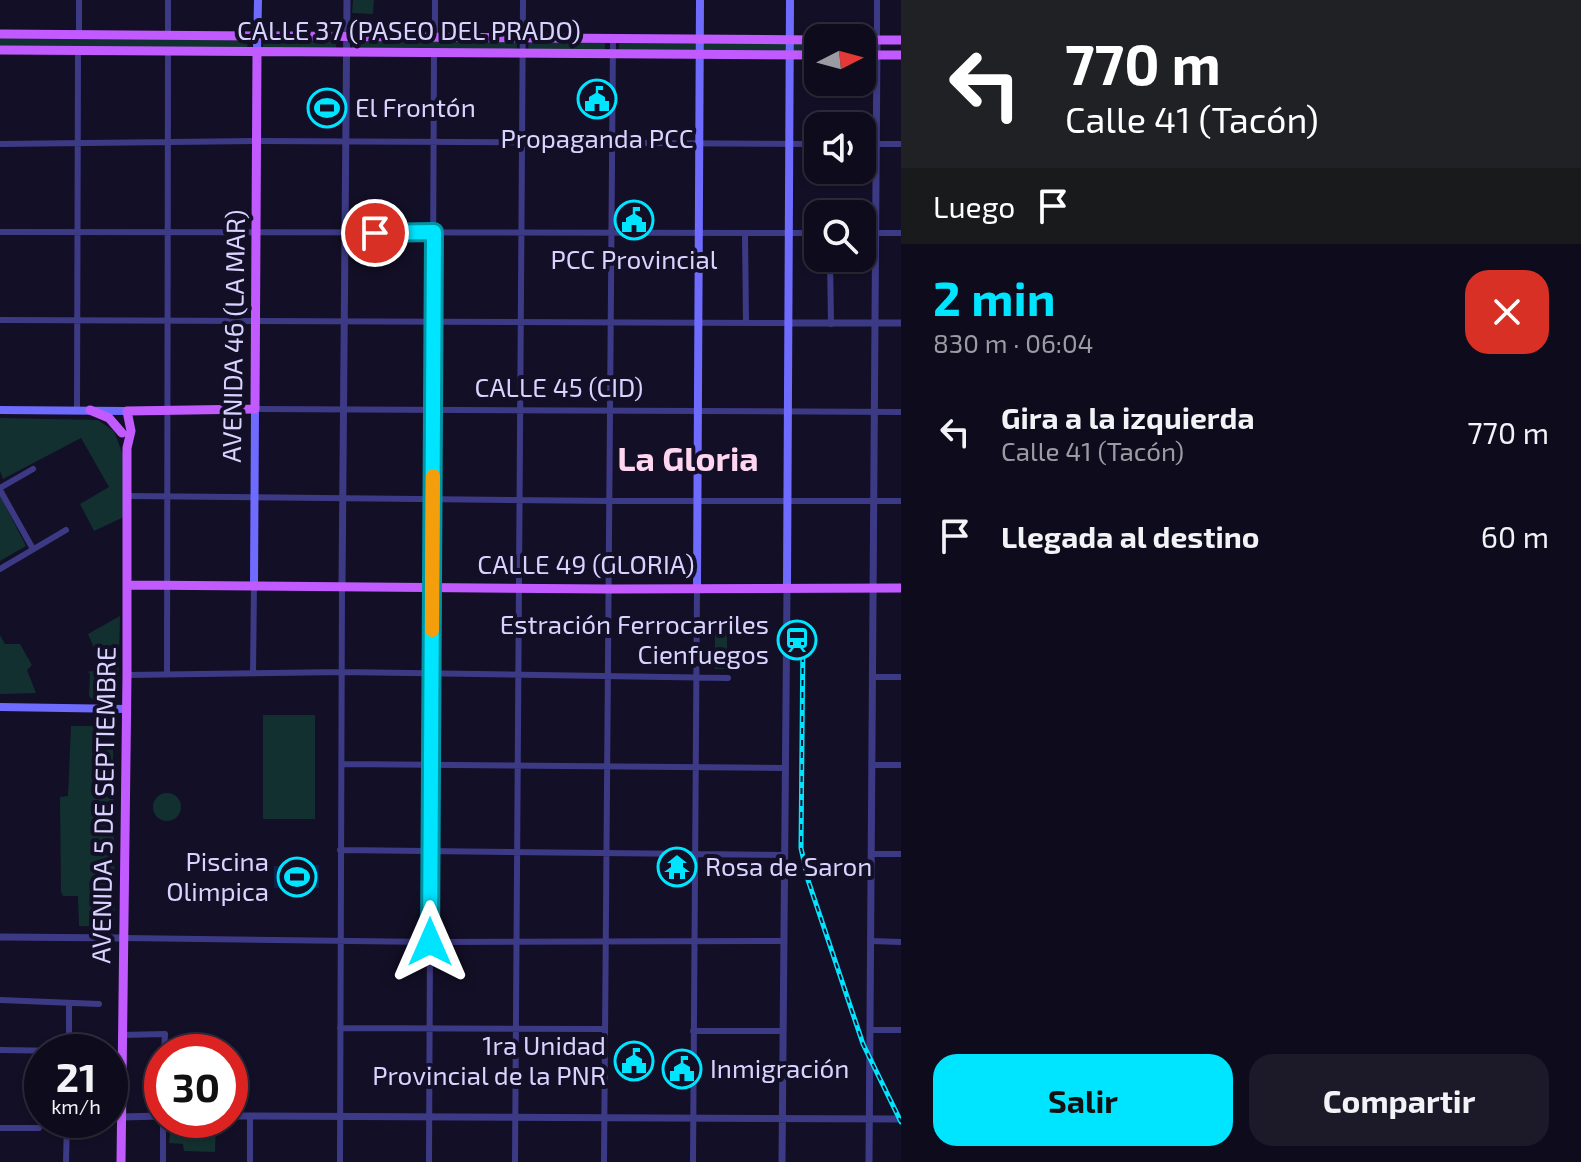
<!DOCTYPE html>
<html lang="es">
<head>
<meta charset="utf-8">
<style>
	body { margin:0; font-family:"Exo 2",sans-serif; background:#1c1929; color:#f1f3f6; height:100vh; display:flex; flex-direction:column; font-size:30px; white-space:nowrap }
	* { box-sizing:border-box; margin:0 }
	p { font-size:26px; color:#9b9ba3 }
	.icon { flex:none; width:44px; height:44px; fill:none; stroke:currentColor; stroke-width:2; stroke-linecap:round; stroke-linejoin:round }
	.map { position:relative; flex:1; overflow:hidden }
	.panel { display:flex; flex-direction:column; background:#0e0b1c; width:680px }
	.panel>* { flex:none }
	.hud { background:#202124; color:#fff; overflow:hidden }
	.needle { width:52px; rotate:84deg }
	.controls { position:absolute; left:804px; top:24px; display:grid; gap:16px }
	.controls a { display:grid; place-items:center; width:72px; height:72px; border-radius:16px; background:#0e0b1c; box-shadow:0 2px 6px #0004,0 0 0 2px #2e2b3b; font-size:40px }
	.speed { position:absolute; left:24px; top:1034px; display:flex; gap:16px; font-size:40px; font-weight:700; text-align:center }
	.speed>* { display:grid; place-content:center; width:104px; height:104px; border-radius:50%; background:#0e0b1c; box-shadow:0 2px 6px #0004,0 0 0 2px #2e2b3b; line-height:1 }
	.speed small { font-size:20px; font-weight:400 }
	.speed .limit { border:12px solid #d22; background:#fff; color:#111 }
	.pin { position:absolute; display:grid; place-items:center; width:68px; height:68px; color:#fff; margin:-34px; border:4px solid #fff; border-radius:50%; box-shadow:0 2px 8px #0007 }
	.me { position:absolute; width:88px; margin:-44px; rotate:0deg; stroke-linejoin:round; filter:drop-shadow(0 0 6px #0008) }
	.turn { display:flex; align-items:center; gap:28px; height:168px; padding:0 32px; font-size:36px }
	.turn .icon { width:104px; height:104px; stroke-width:2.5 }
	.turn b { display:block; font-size:56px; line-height:68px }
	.then { display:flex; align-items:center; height:76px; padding:0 32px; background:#0003; gap:16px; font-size:30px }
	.round { display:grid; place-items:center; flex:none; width:84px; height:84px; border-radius:24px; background:#1c1929 }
	.summary { display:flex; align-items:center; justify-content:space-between; height:136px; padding:0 32px }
	h1 { font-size:48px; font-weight:700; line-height:60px; color:#00e5ff }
	.button { display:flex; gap:16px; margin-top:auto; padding:16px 32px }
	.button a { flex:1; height:92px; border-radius:24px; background:#00e5ff; color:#111; font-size:32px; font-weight:700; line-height:92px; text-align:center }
	.button a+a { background:#1c1929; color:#f1f3f6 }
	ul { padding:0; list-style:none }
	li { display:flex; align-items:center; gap:24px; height:104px; padding:0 32px }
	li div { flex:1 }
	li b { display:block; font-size:30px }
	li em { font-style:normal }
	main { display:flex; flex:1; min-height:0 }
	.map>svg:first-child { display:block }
	.green { fill:#12302f }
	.water { fill:#0c2248 }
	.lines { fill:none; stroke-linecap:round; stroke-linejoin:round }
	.minor { stroke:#3d3a85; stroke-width:6 }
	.tertiary { stroke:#3d3a85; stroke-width:7 }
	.secondary { stroke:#6f6bff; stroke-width:8 }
	.primary { stroke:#c25bff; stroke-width:9 }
	.rail-casing { stroke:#00e5ff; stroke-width:5 }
	.rail { stroke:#130f26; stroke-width:2; stroke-dasharray:6; stroke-linecap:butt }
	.route-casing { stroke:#0095a6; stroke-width:20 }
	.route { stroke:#00e5ff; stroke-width:14 }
	.slow { stroke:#f59e0b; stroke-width:14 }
	.labels { text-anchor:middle; stroke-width:8; stroke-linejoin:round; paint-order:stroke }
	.street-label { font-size:26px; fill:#d9d4ff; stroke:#130f26 }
	.poi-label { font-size:26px; fill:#d9d4ff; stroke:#130f26; text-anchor:start }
	.district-label { font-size:34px; font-weight:bold; fill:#ffd6f0; stroke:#130f26 }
</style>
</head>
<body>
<main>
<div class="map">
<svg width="901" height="1162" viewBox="0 0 901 1162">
	<rect width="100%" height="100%" fill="#130f26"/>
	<!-- green -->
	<path class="green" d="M353 0H374L373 14 352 13Z
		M0 37 248 38 247 49 0 47Z
		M263 38 336 39V49H263Z
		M352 39 517 40V50L352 49Z
		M529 40 605 41V51L528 50Z
		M619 41 818 43V52L619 51Z
		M0 418 98 420 114 431 123 455 124 517 94 531 80 504 109 487 81 438 3 479 0 471Z
		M0 495 26 546 0 561Z
		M120 616 118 694 106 702H95L89 696 90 673 87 672 103 669 88 634Z
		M715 631H727V669H715Z
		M0 635 5 644H20L32 665 27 670 36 693 0 694Z
		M263 715H315V819H263Z
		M71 726H96V746H113L115 927 79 926 78 896H63L61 892 60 797 68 796Z
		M153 807a14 14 0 1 1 28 0a14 14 0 1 1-28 0Z
		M171 1125H216L215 1152 184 1151 183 1144 169 1143Z"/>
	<!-- water -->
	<path class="water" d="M319 865V888H274V866Z"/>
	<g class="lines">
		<!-- minor -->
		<path class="minor" d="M79 34V0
			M168 34V0
			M435 36V0
			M877 40V0
			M0 144 258 141 818 144
			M862 144H901
			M0 232 818 233
			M862 233H901
			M745 234 746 323
			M830 258 831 324
			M0 320 788 323
			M255 409 901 412
			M77 410 78 50
			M0 488 33 469
			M0 490 33 549
			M128 496 609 501H901
			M0 569 66 530
			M253 673 254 584
			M167 674 168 52
			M127 675 342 672 728 678
			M873 677H901
			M342 764 785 768
			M873 765H901
			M340 850 784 855
			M871 854H901
			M124 938 430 942 784 941
			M871 941 901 942
			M0 1000 99 1004
			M340 1028 605 1029
			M870 1030H901
			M693 1031H783
			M122 1035 165 1034 164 1052
			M0 1050 66 1051 69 1046V1003
			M0 1128H39
			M66 1162 67 1120
			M163 1162V1120
			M250 1162V1116
			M340 1162 342 586
			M429 1162 434 52
			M515 1162 523 0
			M604 1162 613 38
			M693 1162 697 588"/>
		<!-- tertiary -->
		<path class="tertiary" d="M788 323H901
			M342 585 347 0
			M0 937 124 938
			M230 1116 901 1119
			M121 1117 162 1116
			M782 1162 787 588
			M869 1162 877 40"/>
		<!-- secondary -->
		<path class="secondary" d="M257 52 258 0
			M0 410 127 411
			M254 584 255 409
			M697 588 700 0
			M787 588 790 0
			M0 707 127 709"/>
		<!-- primary -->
		<path class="primary" d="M0 34 818 40
			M862 40H901
			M0 50 818 55
			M862 55H901
			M90 410 109 418 122 433
			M127 411 255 409 257 52
			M128 585 609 589 901 588
			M121 1162 127 675V448L131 431 127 411"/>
		<defs>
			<path id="rail" d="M803 632 801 848 808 880 863 1044 901 1122"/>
		</defs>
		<!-- rail casing -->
		<use href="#rail" class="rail-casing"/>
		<!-- rail -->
		<use href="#rail" class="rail"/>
	</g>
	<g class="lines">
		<defs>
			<path id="route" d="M375 233 434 232 430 942"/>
		</defs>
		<!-- route casing -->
		<use href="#route" class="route-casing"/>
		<!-- route -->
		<use href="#route" class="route"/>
		<!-- slow -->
		<path class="slow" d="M432 630 433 476"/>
	</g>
	<!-- icons -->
	<defs>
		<symbol id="civic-ring" viewBox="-11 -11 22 22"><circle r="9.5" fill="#130f26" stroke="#00e5ff" stroke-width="1.5"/><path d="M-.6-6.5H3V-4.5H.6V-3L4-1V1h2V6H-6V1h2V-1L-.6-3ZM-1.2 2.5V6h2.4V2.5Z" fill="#00e5ff"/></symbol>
		<symbol id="stadium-ring" viewBox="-11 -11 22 22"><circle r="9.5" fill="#130f26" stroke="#00e5ff" stroke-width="1.5"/><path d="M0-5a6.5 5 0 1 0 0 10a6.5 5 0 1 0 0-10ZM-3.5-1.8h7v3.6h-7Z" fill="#00e5ff"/></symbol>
		<symbol id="station-ring" viewBox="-11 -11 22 22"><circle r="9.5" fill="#130f26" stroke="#00e5ff" stroke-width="1.5"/><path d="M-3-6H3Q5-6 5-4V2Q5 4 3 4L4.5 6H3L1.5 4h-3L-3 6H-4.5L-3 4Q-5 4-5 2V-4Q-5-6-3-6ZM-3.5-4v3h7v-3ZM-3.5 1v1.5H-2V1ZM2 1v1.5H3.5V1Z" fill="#00e5ff"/></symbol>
		<symbol id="temple-ring" viewBox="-11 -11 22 22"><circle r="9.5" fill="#130f26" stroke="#00e5ff" stroke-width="1.5"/><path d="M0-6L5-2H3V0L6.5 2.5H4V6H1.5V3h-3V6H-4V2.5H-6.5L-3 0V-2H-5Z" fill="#00e5ff"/></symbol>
	</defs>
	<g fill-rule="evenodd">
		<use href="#civic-ring" x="575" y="77" width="44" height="44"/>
		<use href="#stadium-ring" x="305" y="86" width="44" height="44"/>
		<use href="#civic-ring" x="612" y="198" width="44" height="44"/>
		<use href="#station-ring" x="775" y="618" width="44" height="44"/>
		<use href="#temple-ring" x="655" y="845" width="44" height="44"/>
		<use href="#stadium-ring" x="275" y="855" width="44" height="44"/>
		<use href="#civic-ring" x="612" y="1039" width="44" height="44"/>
		<use href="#civic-ring" x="660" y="1047" width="44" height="44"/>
	</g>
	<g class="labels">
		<!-- street labels -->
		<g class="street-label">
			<text x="409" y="40">CALLE 37 (PASEO DEL PRADO)</text>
			<text transform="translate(234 336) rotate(-89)" y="9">AVENIDA 46 (LA MAR)</text>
			<text x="559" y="397">CALLE 45 (CID)</text>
			<text x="586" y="574">CALLE 49 (GLORIA)</text>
			<text transform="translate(104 805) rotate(-89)" y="9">AVENIDA 5 DE SEPTIEMBRE</text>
		</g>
		<!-- poi labels -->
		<g class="poi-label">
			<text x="355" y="117">El Frontón</text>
			<text x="597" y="148" text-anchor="middle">Propaganda PCC</text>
			<text x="634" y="269" text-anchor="middle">PCC Provincial</text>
			<text x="769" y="634" text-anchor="end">Estración Ferrocarriles<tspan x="769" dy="30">Cienfuegos</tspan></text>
			<text x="269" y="871" text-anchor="end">Piscina<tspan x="269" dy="30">Olimpica</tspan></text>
			<text x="705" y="876">Rosa de Saron</text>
			<text x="606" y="1055" text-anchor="end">1ra Unidad<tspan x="606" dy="30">Provincial de la PNR</tspan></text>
			<text x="710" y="1078">Inmigración</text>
		</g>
		<!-- district labels -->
		<g class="district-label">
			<text x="688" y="471">La Gloria</text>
		</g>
	</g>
</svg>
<div class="controls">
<a><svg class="needle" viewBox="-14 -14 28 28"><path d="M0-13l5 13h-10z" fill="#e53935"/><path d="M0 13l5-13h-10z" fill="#9b9ba3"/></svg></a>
<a><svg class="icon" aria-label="sound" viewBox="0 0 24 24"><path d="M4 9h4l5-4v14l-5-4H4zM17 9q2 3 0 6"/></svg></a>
<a><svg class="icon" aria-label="search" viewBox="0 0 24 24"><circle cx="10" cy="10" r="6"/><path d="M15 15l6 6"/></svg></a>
</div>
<div class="speed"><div>21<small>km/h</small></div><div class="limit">30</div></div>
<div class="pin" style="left:375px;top:233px;background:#d93025"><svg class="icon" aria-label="arrive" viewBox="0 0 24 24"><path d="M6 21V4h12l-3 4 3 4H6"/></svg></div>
<svg class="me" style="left:430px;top:942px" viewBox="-20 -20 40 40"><path d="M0-17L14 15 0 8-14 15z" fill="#00e5ff" stroke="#fff" stroke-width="4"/></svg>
</div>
<section class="panel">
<div class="hud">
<div class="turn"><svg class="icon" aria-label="left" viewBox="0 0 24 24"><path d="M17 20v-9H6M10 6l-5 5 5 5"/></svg><div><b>770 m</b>Calle 41 (Tacón)</div></div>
<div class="then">Luego<svg class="icon" aria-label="arrive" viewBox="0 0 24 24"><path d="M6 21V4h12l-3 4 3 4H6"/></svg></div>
</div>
<div class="summary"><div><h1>2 min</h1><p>830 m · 06:04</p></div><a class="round" style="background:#d93025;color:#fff"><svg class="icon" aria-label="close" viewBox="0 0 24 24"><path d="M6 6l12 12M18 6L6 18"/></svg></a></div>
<ul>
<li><svg class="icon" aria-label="left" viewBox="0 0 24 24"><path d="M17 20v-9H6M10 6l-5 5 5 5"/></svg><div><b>Gira a la izquierda</b><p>Calle 41 (Tacón)</p></div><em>770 m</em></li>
<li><svg class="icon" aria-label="arrive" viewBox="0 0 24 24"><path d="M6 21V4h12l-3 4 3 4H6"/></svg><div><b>Llegada al destino</b></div><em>60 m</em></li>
</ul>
<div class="button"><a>Salir</a><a>Compartir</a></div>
</section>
</main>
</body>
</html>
